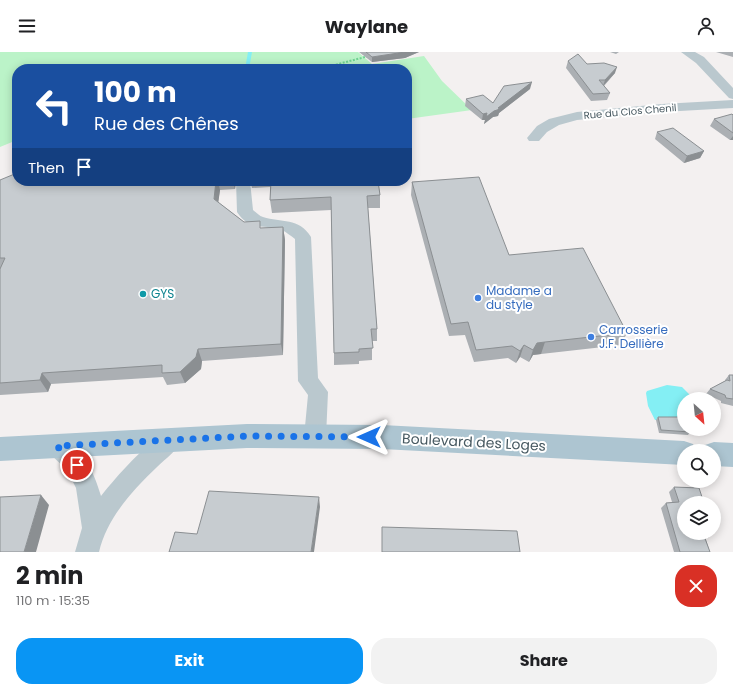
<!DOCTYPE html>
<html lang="en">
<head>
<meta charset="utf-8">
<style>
	body { margin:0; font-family:Poppins,sans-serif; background:#f2f2f2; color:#202124; height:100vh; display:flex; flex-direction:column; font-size:15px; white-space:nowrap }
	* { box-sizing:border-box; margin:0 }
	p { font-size:13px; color:#757577 }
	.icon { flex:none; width:22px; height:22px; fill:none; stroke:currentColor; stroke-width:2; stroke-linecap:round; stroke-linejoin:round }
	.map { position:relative; height:500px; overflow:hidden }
	.details { display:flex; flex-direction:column; background:#fff; flex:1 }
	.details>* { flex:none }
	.guide { position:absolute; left:12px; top:12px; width:400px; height:122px; border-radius:16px; box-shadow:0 2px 10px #0003; background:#1a4fa0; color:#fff; overflow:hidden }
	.needle { width:26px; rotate:153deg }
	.controls { position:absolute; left:677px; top:340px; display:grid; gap:8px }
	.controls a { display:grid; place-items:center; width:44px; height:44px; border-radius:50%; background:#fff; box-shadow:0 2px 10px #0003; font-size:20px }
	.pin { position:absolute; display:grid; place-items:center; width:34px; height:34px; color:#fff; margin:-17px; border:2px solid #fff; border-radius:50%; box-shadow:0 1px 4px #0007 }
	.me { position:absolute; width:44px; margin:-22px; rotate:270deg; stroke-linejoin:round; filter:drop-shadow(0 0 3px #0008) }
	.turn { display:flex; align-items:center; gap:14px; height:84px; padding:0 16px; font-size:18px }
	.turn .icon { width:52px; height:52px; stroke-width:2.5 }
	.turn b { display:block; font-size:28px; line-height:34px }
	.then { display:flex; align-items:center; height:38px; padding:0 16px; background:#0003; gap:8px; font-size:15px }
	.round { display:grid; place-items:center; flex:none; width:42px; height:42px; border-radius:16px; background:#f2f2f2 }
	.overview { display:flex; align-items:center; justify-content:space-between; height:68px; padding:0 16px }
	h1 { font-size:24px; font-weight:700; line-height:30px }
	.button { display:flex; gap:8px; margin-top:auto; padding:8px 16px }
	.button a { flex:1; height:46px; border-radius:16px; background:#0995f4; color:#fff; font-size:16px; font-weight:700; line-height:46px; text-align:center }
	.button a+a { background:#f2f2f2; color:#202124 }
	header { display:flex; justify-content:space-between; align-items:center; height:52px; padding:0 16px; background:#fff; font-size:18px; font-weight:700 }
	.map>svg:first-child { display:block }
	.green { fill:#bbf3c8 }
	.water { fill:#84eff4 }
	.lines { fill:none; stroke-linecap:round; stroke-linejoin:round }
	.stream { fill:#84eff4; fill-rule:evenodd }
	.path { stroke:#70d593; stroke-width:2; stroke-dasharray:2 1.5; stroke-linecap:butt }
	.minor { fill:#bac8ce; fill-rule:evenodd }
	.major { fill:#adc5d1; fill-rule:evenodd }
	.wall { fill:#abafb3 }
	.shaded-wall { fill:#8b8f92 }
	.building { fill:#c7ccd0; stroke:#8b8f92 }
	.route { stroke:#1a73e8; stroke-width:7; stroke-dasharray:0 12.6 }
	.culture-dot { fill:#0f9aa8; stroke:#fff; stroke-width:1.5 }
	.shop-dot { fill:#3f7fe0; stroke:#fff; stroke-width:1.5 }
	.labels { text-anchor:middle; stroke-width:4; stroke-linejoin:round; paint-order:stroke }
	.far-street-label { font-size:10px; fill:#465860; stroke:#fff }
	.shop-label { font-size:12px; fill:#366cbe; stroke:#fff; text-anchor:start }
	.culture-label { font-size:12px; fill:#0d838f; stroke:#fff; text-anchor:start }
	.near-street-label { font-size:14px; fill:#465860; stroke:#fff }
</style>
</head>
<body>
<header><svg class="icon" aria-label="menu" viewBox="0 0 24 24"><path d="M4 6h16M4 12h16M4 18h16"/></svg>Waylane<svg class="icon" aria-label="person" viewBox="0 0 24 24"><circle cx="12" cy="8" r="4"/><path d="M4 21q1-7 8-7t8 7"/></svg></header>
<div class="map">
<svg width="733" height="500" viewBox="0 0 733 500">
	<rect width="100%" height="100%" fill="#f3f0f0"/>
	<!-- green -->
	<path class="green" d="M0 0H358L372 12 424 4 442 29 472 58 407 67V17H17V88L0 95Z"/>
	<!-- water -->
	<path class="water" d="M667 333 682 335 694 347H684V368H655L648 354 646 341 647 339Z"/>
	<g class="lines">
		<!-- stream -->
		<path class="stream" d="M248 0H252L249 17H245Z"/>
		<!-- path -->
		<path class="path" d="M319 17 369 4"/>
		<!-- minor -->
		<path class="minor" d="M681 0H695L704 5 733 36V47L729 46 696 11Z
			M733 48V56L662 60 577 68 559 73 547 80 539 89H529L527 86 537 74 549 67 577 60 662 52Z
			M236 129H250L253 158C256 160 259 164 263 165 281 171 299 165 311 185L318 326 328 340 326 385 323 392 315 395 307 392 304 385 308 343 298 329 295 187C291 184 286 180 282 178 265 171 251 181 237 160Z
			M171 378 179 381 182 388C177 399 166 406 157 415 132 439 107 466 99 500H75L82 476 76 436 67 418 49 401 46 394 49 387 57 384C82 393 94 420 101 444 116 425 149 387 171 378Z"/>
		<!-- major -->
		<path class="major" d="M247 372 382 373 684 389 693 392 696 399H684V413L382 397 247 396 0 409V385Z
			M714 390 733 391V415L714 414V399H702L705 393Z"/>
	</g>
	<!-- wall -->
	<path class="wall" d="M359 0H419L405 6 372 10Z
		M610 0H619L616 2Z
		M716 0H733V5Z
		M568 9 587 12 615 21 604 34 610 41 607 48 591 49 566 16Z
		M530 37 499 61 498 64 493 65 484 72 485 68H482L465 54 466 47 493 51Z
		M733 63V88H730L710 74 714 67Z
		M657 80 704 99 700 106 684 111 655 87Z
		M0 128 17 129H236L235 137 220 138 218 150 244 170 261 176 283 175 285 188 283 303 202 309 201 317 185 331 167 333 163 325 51 332 48 340 0 343Z
		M250 129H378L380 143V156H368L377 277V289H372V308L359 309V312L334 313V301L331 158 272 161 270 148V135L252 136Z
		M412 130 509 203 627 281 621 293 541 302 533 303 529 310 520 305 516 311 508 306 474 310 465 283 449 284 411 143Z
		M729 323H733V354L721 351V349L706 342 710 337 725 329V328Z
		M658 365 690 380 688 383 659 381 656 368Z
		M674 435 699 436 684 481H714L708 486 705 485 710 500H674L661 456 666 451 672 450 669 440Z"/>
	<!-- shaded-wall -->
	<path class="shaded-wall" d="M405 0H419L405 6 372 10V5Z
		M617 15 615 21 603 34 605 28Z
		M532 30 530 37 499 61 498 64 493 65 484 72 485 68H482L483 62Z
		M733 84V88H730Z
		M704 99 700 106 684 111 687 104Z
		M216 129H218L220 138 217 160 214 147Z
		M233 129H236L235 137Z
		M283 175 285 188 283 303 281 292Z
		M545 290 541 302 533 303 529 310 533 298 537 291Z
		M524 293 520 305 516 311 520 299Z
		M198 297 202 309 201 317 185 331 180 320Z
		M42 321 51 332 48 340 40 328Z
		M41 443 49 453 36 500H24Z
		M319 445 320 455 314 500H311Z"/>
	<!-- building -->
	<path class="building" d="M366 0H405L372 5Z
		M578 2 587 12 604 11 617 15 605 28H599L610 41 593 42 568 9Z
		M532 30 498 56 500 57 494 59 486 65 487 61 483 62 466 47 483 43 493 51 504 34Z
		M732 62 733 63V81L714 67Z
		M673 76 704 99 687 104 657 80Z
		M17 121V129H216L214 147 244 170 260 169V176L283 175 281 292 198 297 196 305 180 320 162 321V313L42 321 40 328 0 331V217L5 206H0V128Z
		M479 125 509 203 583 196 627 281 545 290 537 291 533 298 524 293 520 299 512 294 476 298 468 270 451 272 412 130Z
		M271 129H378L380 143 367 144 377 277H371L373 296 359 297V300L334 301 331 145 270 148Z
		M729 323H733V347L726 346 725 343 710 337 727 328 730 329Z
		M658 365H684V377H689L690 380 661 378Z
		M674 435 699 436 704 451H684V481H703L710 500H680L666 451 679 450Z
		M209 439 319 445 311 500H169L175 480 197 482Z
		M41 443 24 500H0V445Z
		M382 475 517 479 520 500H382Z"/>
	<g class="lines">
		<!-- route -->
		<path class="route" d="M77 413 57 394 248 384 369 385"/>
	</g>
	<!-- markers -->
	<circle class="culture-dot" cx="143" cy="242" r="4"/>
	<g class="shop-dot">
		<circle cx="478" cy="246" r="4"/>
		<circle cx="591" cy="285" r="4"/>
	</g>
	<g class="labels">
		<!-- far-street labels -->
		<g class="far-street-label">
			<text transform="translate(630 59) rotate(-5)" y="4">Rue du Clos Chenil</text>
		</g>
		<!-- shop labels -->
		<g class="shop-label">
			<text x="486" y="243">Madame a<tspan x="486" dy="14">du style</tspan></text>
			<text x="599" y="282">Carrosserie<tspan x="599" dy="14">J.F. Dellière</tspan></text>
		</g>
		<!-- culture labels -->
		<g class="culture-label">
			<text x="151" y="246">GYS</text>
		</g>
		<!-- near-street labels -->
		<g class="near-street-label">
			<text transform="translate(474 390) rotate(3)" y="5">Boulevard des Loges</text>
		</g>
	</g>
</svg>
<div class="controls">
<a><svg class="needle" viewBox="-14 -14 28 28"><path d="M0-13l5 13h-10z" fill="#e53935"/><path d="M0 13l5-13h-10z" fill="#757577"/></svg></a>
<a><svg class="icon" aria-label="search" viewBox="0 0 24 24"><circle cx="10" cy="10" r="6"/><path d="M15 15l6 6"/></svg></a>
<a><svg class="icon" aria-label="layers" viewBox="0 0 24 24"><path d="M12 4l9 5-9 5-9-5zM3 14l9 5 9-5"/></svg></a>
</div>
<div class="pin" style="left:77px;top:413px;background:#d93025"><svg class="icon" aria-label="arrive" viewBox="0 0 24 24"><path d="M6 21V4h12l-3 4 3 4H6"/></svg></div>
<svg class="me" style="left:369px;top:385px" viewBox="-20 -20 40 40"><path d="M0-17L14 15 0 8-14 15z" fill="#1a73e8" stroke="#fff" stroke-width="4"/></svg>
<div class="guide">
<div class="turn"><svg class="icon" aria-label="left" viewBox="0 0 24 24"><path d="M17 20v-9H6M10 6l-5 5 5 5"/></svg><div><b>100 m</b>Rue des Chênes</div></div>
<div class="then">Then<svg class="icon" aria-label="arrive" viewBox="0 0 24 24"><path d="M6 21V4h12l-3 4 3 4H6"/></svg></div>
</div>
</div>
<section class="details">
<div class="overview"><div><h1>2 min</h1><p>110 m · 15:35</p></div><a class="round" style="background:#d93025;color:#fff"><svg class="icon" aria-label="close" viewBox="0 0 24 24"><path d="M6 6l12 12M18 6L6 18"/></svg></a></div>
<div class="button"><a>Exit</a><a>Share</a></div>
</section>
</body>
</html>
